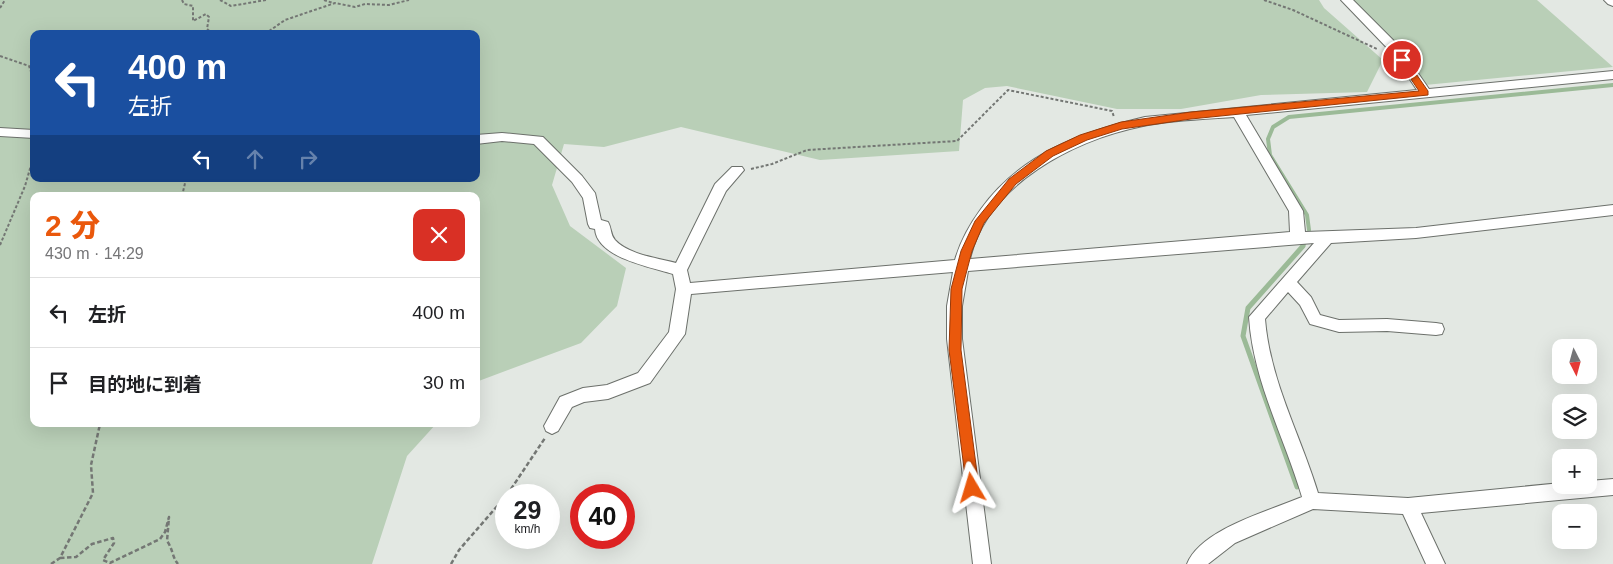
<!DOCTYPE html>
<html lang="ja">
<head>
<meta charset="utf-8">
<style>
	body { margin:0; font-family:Arial,"Noto Sans JP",sans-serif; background:#f2f2f2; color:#202124; height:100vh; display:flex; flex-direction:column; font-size:19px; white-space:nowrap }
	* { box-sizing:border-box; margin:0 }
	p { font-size:16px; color:#757577 }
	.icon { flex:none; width:28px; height:28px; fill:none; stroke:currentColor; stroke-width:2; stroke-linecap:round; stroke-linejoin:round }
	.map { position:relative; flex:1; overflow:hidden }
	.sheet { position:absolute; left:30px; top:192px; width:450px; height:235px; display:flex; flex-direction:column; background:#fff; border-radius:10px; box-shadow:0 5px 20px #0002 }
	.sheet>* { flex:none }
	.guide { position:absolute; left:30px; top:30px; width:450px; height:152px; border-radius:10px; box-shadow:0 5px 20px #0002; background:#1a4fa0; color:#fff; overflow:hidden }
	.needle { width:32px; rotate:174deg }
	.fabs { position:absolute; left:1552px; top:339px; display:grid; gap:10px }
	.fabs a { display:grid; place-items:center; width:45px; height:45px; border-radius:10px; background:#fff; box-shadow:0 5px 20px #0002; font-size:25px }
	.speed { position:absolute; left:495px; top:484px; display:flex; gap:10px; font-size:25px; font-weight:700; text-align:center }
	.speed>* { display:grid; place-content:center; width:65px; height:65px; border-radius:50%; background:#fff; box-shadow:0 5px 20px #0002; line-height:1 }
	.speed small { font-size:12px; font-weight:400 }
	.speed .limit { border:8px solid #d22; background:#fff; color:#111 }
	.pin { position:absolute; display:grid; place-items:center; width:42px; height:42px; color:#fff; margin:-21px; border:2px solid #fff; border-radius:50%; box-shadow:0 1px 5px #0007 }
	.me { position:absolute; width:55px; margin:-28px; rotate:353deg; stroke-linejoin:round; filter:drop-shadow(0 0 4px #0008) }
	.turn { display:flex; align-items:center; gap:18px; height:105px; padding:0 15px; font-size:22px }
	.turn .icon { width:65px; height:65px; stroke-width:2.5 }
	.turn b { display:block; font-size:35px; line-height:42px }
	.lanes { display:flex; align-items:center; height:48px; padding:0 15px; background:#0003; justify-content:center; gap:25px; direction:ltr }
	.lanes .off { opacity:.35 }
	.round { display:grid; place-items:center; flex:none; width:52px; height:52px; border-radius:10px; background:#f2f2f2 }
	.headline { display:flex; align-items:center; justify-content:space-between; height:85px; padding:0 15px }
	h1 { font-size:30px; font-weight:800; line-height:38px; color:#ea580c }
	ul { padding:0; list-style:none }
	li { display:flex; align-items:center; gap:15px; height:70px; padding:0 15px; border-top:1px solid #e0e0e0 }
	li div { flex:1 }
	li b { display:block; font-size:19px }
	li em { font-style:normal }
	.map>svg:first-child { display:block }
	.green { fill:#b9cfb7; fill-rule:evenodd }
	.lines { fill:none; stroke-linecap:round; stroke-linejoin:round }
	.stream-far1 { stroke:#9bba97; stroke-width:4 }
	.stream { stroke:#9bba97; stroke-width:5 }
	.minor-casing { stroke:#6c706b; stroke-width:2 }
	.major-casing { stroke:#6c706b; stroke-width:2 }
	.path-far1 { stroke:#747774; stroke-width:2; stroke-dasharray:3 2; stroke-linecap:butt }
	.path { stroke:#747774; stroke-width:2.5; stroke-dasharray:4.5 2.5; stroke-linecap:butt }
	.minor { fill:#fff; fill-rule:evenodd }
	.major { fill:#fff; fill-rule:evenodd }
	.route { fill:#ea580c; stroke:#983908 }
</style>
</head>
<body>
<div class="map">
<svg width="1613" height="564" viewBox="0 0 1613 564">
	<rect width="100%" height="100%" fill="#e3e8e3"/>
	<!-- green -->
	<path class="green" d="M0 0H1319L1324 8 1383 60 1367 92 1261 95 1181 109H1117L1007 86 985 88 963 100 959 151 820 160 681 127 604 147 564 144 552 185 570 226 626 268 617 306 581 343 476 382V196H34V424H436L407 456 372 564H0ZM34 34H476V179H34Z
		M1345 0H1537L1613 67 1425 85Z"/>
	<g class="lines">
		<!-- stream-far1 -->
		<path class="stream-far1" d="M1309 230 1307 215 1270 155 1268 139 1273 127 1289 117 1613 85
			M1302 247 1304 244"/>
		<!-- stream -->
		<path class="stream" d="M1297 487 1243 336 1248 308 1303 246"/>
		<defs>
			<path id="minor" d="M1341 0H1353L1400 47 1429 89 1613 71V79L1246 115 1303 211 1305 232 1416 228 1613 205V215L1416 238 1331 243 1297 282 1311 297 1320 315 1339 320 1387 319 1436 323 1442 324 1444 329 1442 334 1436 335 1387 331 1339 332 1310 324 1300 305 1288 292 1265 319C1270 381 1300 434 1318 493L1408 498 1561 483 1589 485V481L1613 479V495L1421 513 1445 564H1426L1403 514 1313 509 1235 543 1208 564H1187C1201 529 1269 511 1302 497 1284 436 1253 381 1249 317L1314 243 968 271 962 306V339L991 564H973L947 339V306L953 272 691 294 685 334 650 383 608 399 584 402 572 407 558 431 552 434 546 431 544 426 560 397 583 388 607 385 638 373 669 332 676 289 673 274C651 267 597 258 595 229L590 228 588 224 583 198 572 182 534 144 502 141 476 144V135L502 133 543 137 582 176 595 193 601 220 608 222C612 229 610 234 615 240 629 255 658 258 676 263L715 184 732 167H742L744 170 726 191 687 270 690 283 955 260C960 242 970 224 981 209 1021 154 1081 132 1145 117L1417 90 1392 53ZM1234 117 1289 211 1290 232 970 259C987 184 1074 140 1143 126 1172 120 1204 119 1234 117Z
				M0 128 34 130V138L0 136Z"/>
			<path id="major" d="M1604 0H1613V6L1608 4Z"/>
		</defs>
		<!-- minor casing -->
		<use href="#minor" class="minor-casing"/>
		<!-- major casing -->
		<use href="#major" class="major-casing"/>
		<!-- path-far1 -->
		<path class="path-far1" d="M182 0 184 4 193 6V21L206 14 209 17 207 29 213 34
			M220 0 231 6 266 0
			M324 0 333 3
			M1264 0 1293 10 1377 49
			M0 8 5 0
			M265 34 285 20 335 3 355 7 365 4 389 5 409 0
			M0 56 29 66 34 80
			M751 169 772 164 807 150 957 141 1008 90 1112 111 1114 117
			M182 196 186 179
			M0 245 25 186 34 155"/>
		<!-- path -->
		<path class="path" d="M507 495 545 438
			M60 558 76 557 92 544 113 538 114 543 103 560 110 563 160 539 165 532 169 517 167 541C173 549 172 557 178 564
			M51 564 60 558 93 493 91 465 100 424
			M451 564 459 550 506 496"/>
		<!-- minor -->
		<use href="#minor" class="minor"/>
		<!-- major -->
		<use href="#major" class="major"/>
	</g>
	<!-- route -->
	<path class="route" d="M1402 57 1405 58 1428 91V95L1191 119 1122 129 1087 140 1053 156 1016 184 984 223 972 251 962 289 961 350 979 488 977 492 972 494 967 492 949 350 951 289 961 251 975 221 1009 179 1046 151 1080 135 1121 122 1191 112 1419 91 1398 60Z"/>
</svg>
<div class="fabs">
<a><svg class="needle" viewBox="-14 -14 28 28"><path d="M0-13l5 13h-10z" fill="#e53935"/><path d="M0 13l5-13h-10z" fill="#757577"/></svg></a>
<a><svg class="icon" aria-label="layers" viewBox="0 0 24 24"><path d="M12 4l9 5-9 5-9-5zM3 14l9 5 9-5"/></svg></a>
<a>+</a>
<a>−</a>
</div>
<div class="speed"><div>29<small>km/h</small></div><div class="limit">40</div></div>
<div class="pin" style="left:1402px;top:60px;background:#d93025"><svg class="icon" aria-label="arrive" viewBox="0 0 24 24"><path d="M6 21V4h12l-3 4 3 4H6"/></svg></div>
<svg class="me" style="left:972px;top:488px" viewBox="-20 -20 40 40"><path d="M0-17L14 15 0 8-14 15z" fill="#ea580c" stroke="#fff" stroke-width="4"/></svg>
<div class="guide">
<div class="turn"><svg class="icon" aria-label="left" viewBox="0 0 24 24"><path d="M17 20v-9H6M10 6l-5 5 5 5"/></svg><div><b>400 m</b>左折</div></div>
<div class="lanes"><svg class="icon" aria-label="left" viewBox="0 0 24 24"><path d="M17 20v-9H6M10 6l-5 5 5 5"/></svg><svg class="icon off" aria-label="ahead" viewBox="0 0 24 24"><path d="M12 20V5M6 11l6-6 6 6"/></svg><svg class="icon off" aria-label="right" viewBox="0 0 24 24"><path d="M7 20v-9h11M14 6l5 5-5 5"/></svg></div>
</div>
<section class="sheet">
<div class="headline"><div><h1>2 分</h1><p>430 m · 14:29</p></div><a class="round" style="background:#d93025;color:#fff"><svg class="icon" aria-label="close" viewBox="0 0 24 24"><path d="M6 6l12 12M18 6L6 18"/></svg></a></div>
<ul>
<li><svg class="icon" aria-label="left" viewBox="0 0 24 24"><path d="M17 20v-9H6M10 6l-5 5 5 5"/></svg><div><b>左折</b></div><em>400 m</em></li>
<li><svg class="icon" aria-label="arrive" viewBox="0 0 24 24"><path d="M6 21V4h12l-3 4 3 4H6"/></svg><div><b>目的地に到着</b></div><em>30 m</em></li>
</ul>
</section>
</div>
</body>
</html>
